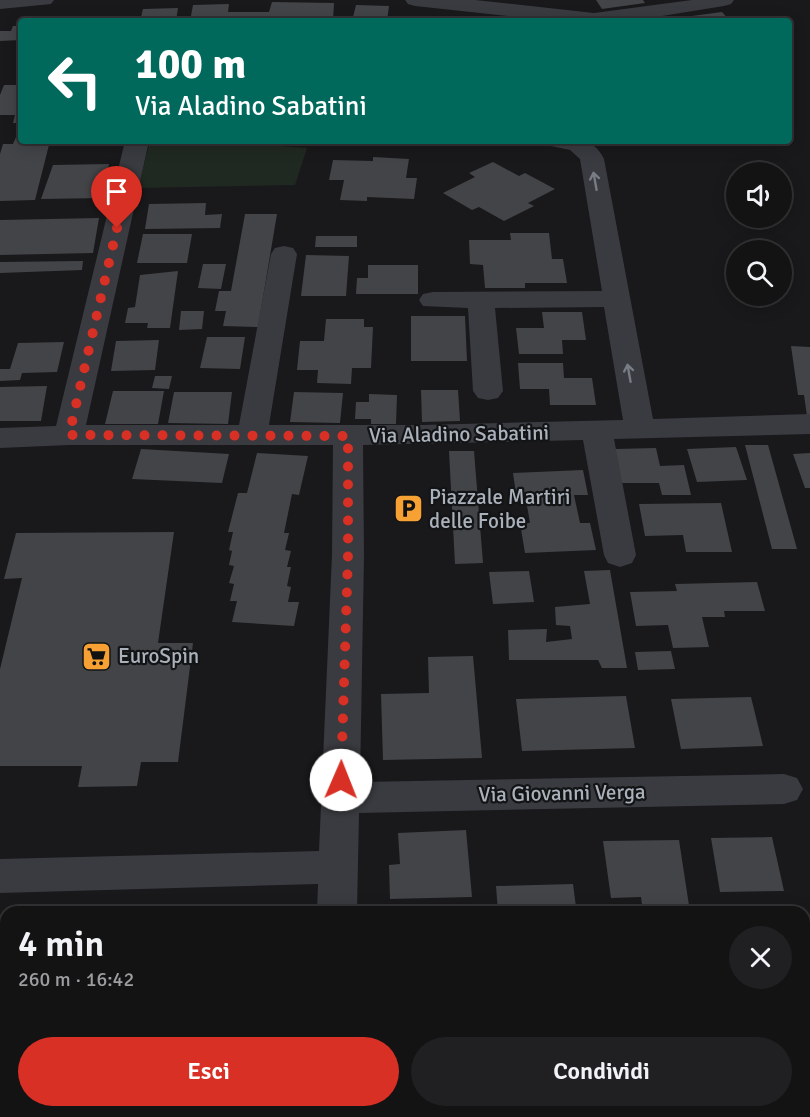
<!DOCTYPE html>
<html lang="it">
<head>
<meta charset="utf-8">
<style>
	body { margin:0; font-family:Signika,sans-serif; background:#202022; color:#f1f3f6; height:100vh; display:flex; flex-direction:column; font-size:22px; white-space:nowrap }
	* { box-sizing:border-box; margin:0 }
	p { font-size:20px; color:#9d9ea0 }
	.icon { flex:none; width:33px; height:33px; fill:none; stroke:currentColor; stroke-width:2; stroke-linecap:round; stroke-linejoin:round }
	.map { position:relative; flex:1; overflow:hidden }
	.sheet { position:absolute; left:0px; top:906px; width:810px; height:212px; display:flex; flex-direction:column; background:#131314; border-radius:18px 18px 0 0; box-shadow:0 3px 15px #0003,0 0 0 2px #323234 }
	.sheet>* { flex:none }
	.top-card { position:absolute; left:18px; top:18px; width:774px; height:126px; border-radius:6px; box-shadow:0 3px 15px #0003,0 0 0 2px #323234; background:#00695c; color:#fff; overflow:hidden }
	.fabs { position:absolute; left:726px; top:162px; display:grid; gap:12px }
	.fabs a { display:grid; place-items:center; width:66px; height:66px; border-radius:50%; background:#131314; box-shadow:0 3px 15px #0003,0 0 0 2px #323234; font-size:30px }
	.pin { position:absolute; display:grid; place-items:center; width:51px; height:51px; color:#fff; margin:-62px -26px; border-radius:50% 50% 50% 0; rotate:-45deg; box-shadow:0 0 6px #0007 }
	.pin .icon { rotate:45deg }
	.me { position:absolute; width:66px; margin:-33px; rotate:1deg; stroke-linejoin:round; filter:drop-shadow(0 0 4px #0008) }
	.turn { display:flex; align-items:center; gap:21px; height:126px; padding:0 18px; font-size:27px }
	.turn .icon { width:78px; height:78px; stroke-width:2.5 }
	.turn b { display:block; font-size:42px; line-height:51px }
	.round { display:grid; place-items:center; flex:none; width:63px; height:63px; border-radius:32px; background:#202022 }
	.summary { display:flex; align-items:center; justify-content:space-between; height:102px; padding:0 18px }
	h1 { font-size:36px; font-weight:600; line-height:45px }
	.button { display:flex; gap:12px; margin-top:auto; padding:12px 18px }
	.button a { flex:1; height:69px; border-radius:36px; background:#d93025; color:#fff; font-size:24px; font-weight:600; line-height:69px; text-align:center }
	.button a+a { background:#202022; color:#f1f3f6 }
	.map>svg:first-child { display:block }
	.green { fill:#202921 }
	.building { fill:#434448 }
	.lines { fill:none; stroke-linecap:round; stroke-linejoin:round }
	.minor { fill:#393b40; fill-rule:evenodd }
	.oneway { stroke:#787c84 }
	.route { stroke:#d93025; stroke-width:10; stroke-dasharray:0 18 }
	.labels { text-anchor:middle; stroke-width:4.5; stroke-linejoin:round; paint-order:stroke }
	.street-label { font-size:21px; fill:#abb1bb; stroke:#131416 }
	.poi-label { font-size:21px; fill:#abb1bb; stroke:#131416; text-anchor:start }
</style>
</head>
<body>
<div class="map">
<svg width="810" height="1117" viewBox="0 0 810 1117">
	<rect width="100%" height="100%" fill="#19191b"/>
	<!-- green -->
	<path class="green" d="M150 141H250L252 144 307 148 295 185 138 188Z"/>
	<!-- building -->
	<path class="building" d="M596 0H643L645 3 602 9Z
		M272 2 334 3 333 21H190L193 5 229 4 228 12H269Z
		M356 5 389 6 387 21H352Z
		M178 8 176 21H140L143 9Z
		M722 12 730 21 669 19Z
		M431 16 447 17 486 18V21H430Z
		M36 18H110L109 21H26Z
		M13 26H21V40L0 41V31H11Z
		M21 73V123H13L15 115H0V95L4 85H16Z
		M16 137H21V141H50L35 200 0 201V154L3 144H13Z
		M373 157 409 159 406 178H417L414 199 367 197V201L340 200 344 180H329L333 160 373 161Z
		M493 162 519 176 525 173 555 189 528 203 534 206 504 221 479 207 472 210 443 193 475 177 469 173Z
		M109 164 103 198 41 199 53 165Z
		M206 203 205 215 222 214 220 228 145 229 149 204Z
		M245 214H277L258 327 223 326 226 311H215L219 291H231Z
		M99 218 93 253 0 255V220Z
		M510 233H549L552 259H563L567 283H525V288H485L483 265 470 264 469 240H511Z
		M143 234H192L187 263H137Z
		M316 236H357V247H315Z
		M306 255 349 256 346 296H301Z
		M83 261 82 270 0 273V262Z
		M203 264H226L221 289 198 288Z
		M368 265H418V294H356L357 278H368Z
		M178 271 170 328H147L148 323H125L128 308 135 307 140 275Z
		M181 311H204L202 329 179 330Z
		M542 312H582L586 340H562L563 354H519L516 328H544Z
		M411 316H465L467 361H411Z
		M326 319H364V327H373L371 368H352L351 384 317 383 318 370H297L300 341H324Z
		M207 337H245L240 369 200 368Z
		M159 340 155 370 111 371 116 341Z
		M64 342 57 372 22 373 20 380 0 381V369H10L18 343Z
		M791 346 810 347V416H807L804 395H798Z
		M518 363H563L564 378H592L596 405H550L549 389H520Z
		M155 376H172L169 389 152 388Z
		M47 386 41 421H0V387Z
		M421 390H458L460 421 422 422Z
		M113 391H164L158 424H105Z
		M174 392H232L228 424 168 423Z
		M294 392 343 393 340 423 290 422Z
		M369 394 397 395 396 424H371V419H355L356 402H369Z
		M745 445H768L797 549H772Z
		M736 447 747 480 697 482 687 449Z
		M656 448 660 466 684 465 691 495H662L659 483H621L615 449Z
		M141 449 229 454 222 483 132 479Z
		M449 451H474L483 563 455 564Z
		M257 453 308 456 299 495 292 494 284 533H289L285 550 291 551 287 567H291L287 586 291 587 288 602H299L294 626 232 622 237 601H230L234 584 229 583 234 566 229 565 232 551 229 550 233 532H228L238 493H247Z
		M810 453V488H805L793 454Z
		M583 470 588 495H574L580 523H590L596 550 525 553 520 523H530L525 494H516L513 473Z
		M721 503 732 552H686L683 535 645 536 639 504Z
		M174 532 158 643H193L178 762H141L137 786 78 787 82 766H0V669L22 578 4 579 16 533Z
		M610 570 627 668H602L598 660H509L508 630 547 629 546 642 572 639 570 626 556 625 555 607 590 604 584 571Z
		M529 571 534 602 493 604 489 572Z
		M757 582 765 611H724L725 617H702L709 647 673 648 668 625 636 626 630 592 677 591 675 584Z
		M671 651 675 669 638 670 635 652Z
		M473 656 482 758 383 760 381 694 429 693 428 657Z
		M626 696 635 748 522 751 516 699Z
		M751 697 763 746 681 749 671 699Z
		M466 830 472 897 390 899 389 865 400 864 398 833Z
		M772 837 784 891 720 892 711 838Z
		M679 840 690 912H643L641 897 611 898 603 841Z
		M573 884 576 907 602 906V912H498L496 886Z
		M804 1016H810V1103H804Z"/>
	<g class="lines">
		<!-- minor -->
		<path class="minor" d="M0 0H54L51 4 0 9Z
			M405 0H475L594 13 692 0H734L731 4 724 6 631 21H553L415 6 408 4Z
			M125 141H149L86 425H239L271 254 275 248 284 246 293 248 297 254 269 425H422L623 420 604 307 495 308 503 391 498 398 488 400 478 398 473 391 468 308 423 306 419 300 423 294 433 292 602 291 580 159 570 150 551 146 547 141C571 141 592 134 604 159L653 419 810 414V434L614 439 636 555 632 563 620 567 608 563 604 555 583 440 363 445 364 555 360 782 784 774 797 778 803 789 797 800 784 804 359 813 357 912H317L318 884 0 893V859L319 851 332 555 333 445H69L0 448V428L56 426Z
			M309 1112H353L354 1117H308Z"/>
	</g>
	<!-- one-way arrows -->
	<defs><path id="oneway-shaft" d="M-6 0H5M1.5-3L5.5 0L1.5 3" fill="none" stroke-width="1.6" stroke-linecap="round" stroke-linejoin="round" transform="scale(1.5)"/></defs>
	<g class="oneway">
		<use href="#oneway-shaft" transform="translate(595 181) rotate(-100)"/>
		<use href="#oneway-shaft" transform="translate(629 373) rotate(-100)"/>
	</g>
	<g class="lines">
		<!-- route -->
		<path class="route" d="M117 228 69 435 348 436V555L341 780"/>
	</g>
	<!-- icons -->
	<defs>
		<symbol id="parking-square" viewBox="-11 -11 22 22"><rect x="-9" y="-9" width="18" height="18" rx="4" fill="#f7a134" stroke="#131416"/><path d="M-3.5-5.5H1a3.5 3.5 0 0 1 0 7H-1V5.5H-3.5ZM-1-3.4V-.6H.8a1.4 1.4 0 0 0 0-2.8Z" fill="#111"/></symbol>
		<symbol id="supermarket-square" viewBox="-11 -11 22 22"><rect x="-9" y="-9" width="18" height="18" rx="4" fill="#f7a134" stroke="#131416"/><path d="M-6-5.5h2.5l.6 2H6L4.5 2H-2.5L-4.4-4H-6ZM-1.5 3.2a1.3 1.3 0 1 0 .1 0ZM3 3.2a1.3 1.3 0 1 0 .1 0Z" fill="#111"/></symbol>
	</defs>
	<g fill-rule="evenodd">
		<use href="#parking-square" x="392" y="492" width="33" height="33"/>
		<use href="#supermarket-square" x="80" y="640" width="33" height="33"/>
	</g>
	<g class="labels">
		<!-- street labels -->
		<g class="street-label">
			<text transform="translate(459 434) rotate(-1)" y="7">Via Aladino Sabatini</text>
			<text transform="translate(562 793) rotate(-1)" y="7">Via Giovanni Verga</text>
		</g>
		<!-- poi labels -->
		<g class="poi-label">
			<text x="429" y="504">Piazzale Martiri<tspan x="429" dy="24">delle Foibe</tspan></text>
			<text x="118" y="663">EuroSpin</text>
		</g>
	</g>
</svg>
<div class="fabs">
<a><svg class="icon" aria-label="sound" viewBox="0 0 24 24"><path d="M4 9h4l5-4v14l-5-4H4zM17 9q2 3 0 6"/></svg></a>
<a><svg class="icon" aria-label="search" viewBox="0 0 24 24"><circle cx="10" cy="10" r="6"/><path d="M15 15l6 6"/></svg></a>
</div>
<div class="pin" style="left:117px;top:228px;background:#d93025"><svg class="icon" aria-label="arrive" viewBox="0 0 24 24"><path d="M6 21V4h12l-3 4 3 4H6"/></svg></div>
<svg class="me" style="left:341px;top:780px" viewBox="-20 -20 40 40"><circle r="19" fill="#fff"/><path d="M0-13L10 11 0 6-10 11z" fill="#d93025"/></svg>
<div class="top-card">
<div class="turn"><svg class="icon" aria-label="left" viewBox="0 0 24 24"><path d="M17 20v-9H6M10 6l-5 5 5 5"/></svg><div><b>100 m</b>Via Aladino Sabatini</div></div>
</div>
<section class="sheet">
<div class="summary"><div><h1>4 min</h1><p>260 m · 16:42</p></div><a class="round"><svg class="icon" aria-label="close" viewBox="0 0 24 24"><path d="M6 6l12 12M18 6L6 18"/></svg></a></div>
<div class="button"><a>Esci</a><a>Condividi</a></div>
</section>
</div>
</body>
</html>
